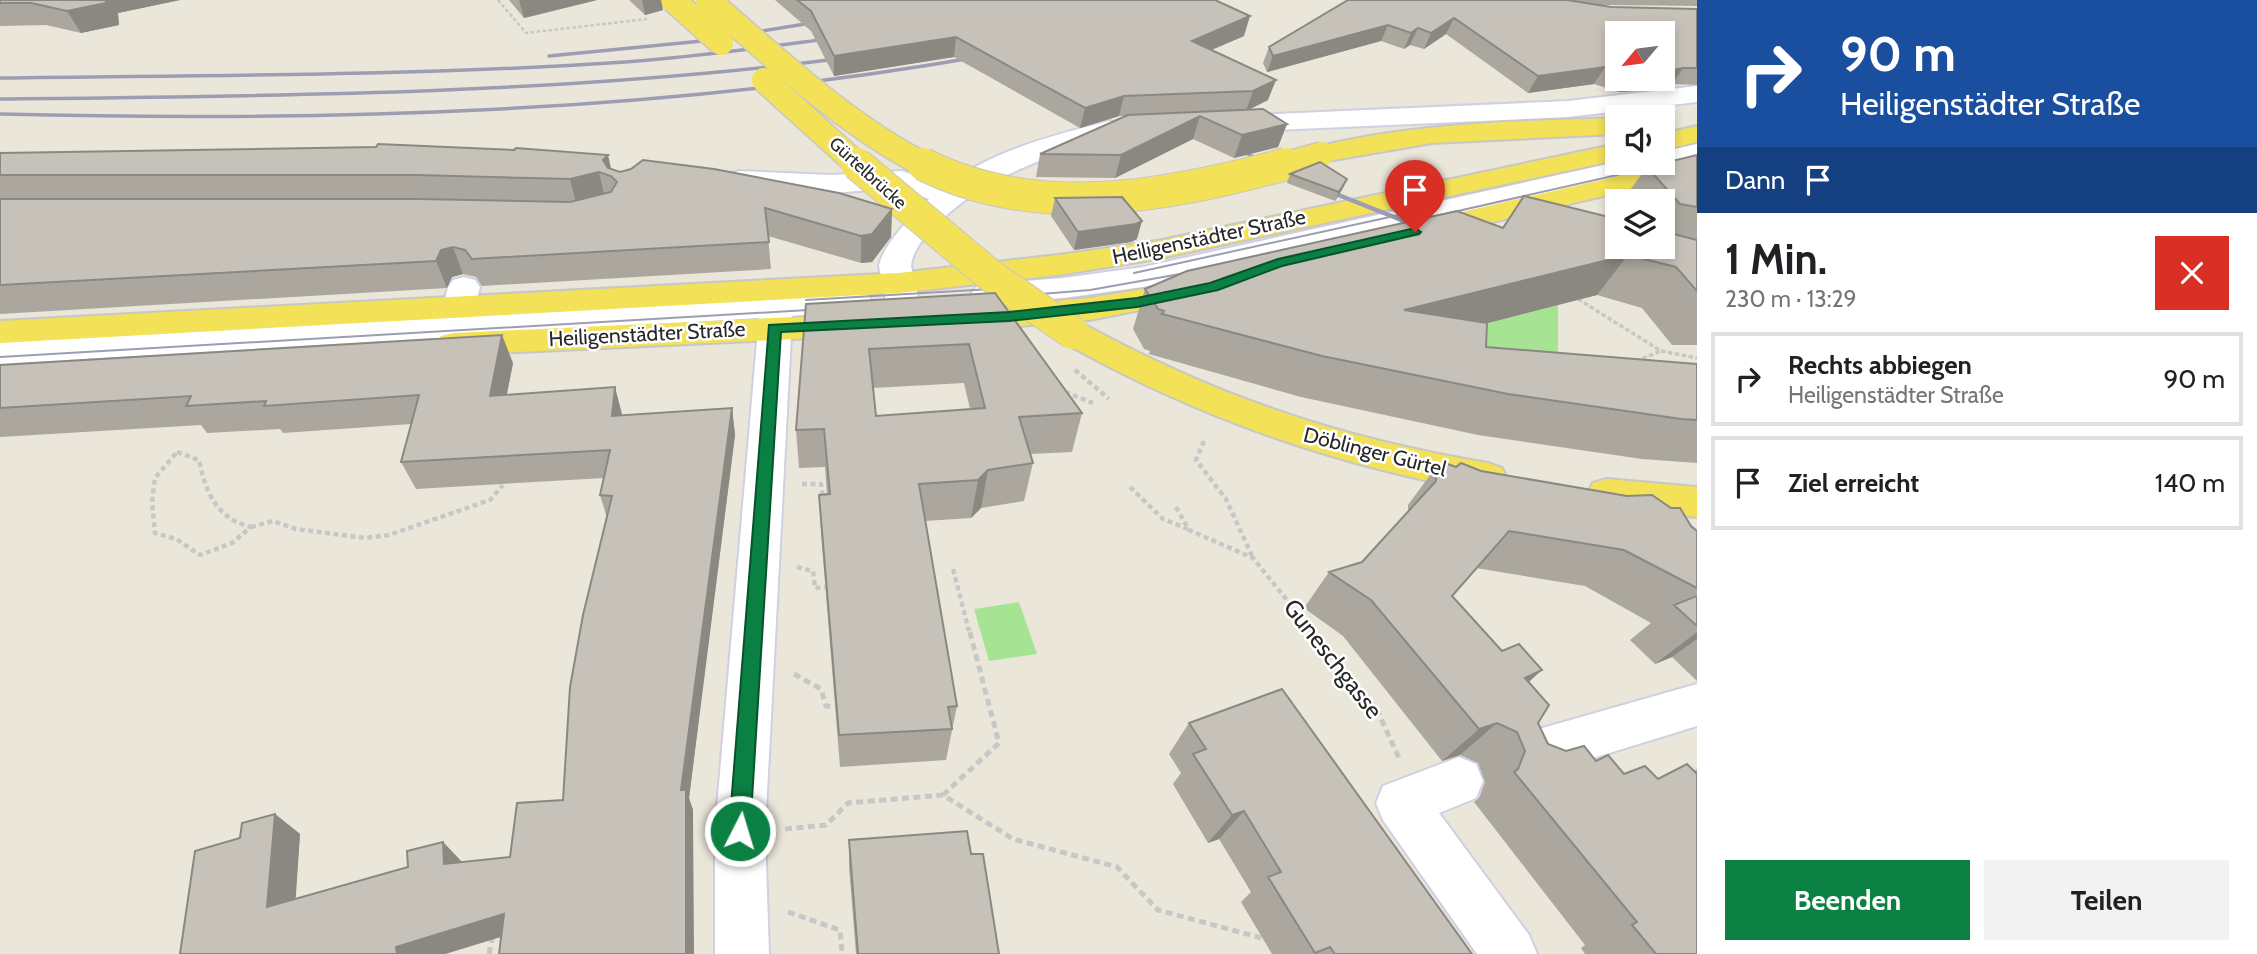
<!DOCTYPE html>
<html lang="de">
<head>
<meta charset="utf-8">
<style>
	body { margin:0; font-family:Cabin,sans-serif; background:#f2f2f2; color:#202124; height:100vh; display:flex; flex-direction:column; font-size:26px; white-space:nowrap }
	* { box-sizing:border-box; margin:0 }
	p { font-size:23px; color:#757577 }
	.icon { flex:none; width:38px; height:38px; fill:none; stroke:currentColor; stroke-width:2; stroke-linecap:round; stroke-linejoin:round }
	.map { position:relative; flex:1; overflow:hidden }
	.side { display:flex; flex-direction:column; background:#fff; width:560px }
	.side>* { flex:none }
	.top-card { background:#1a4fa0; color:#fff; overflow:hidden }
	.needle { width:46px; rotate:241deg }
	.controls { position:absolute; left:1605px; top:21px; display:grid; gap:14px }
	.controls a { display:grid; place-items:center; width:70px; height:70px; border-radius:0px; background:#fff; box-shadow:0 4px 10px #0003; font-size:35px }
	.pin { position:absolute; display:grid; place-items:center; width:60px; height:60px; color:#fff; margin:-72px -30px; border-radius:50% 50% 50% 0; rotate:-45deg; box-shadow:0 0 7px #0007 }
	.pin .icon { rotate:45deg }
	.me { position:absolute; width:77px; margin:-38px; rotate:5deg; stroke-linejoin:round; filter:drop-shadow(0 0 5px #0008) }
	.turn { display:flex; align-items:center; gap:24px; height:147px; padding:0 28px; font-size:32px }
	.turn .icon { width:91px; height:91px; stroke-width:2.5 }
	.turn b { display:block; font-size:49px; line-height:60px }
	.then { display:flex; align-items:center; height:66px; padding:0 28px; background:#0003; gap:14px; font-size:26px }
	.round { display:grid; place-items:center; flex:none; width:74px; height:74px; border-radius:0px; background:#f2f2f2 }
	.summary { display:flex; align-items:center; justify-content:space-between; height:119px; padding:0 28px }
	h1 { font-size:42px; font-weight:800; line-height:52px }
	.primary-button { display:flex; gap:14px; margin-top:auto; padding:14px 28px }
	.primary-button a { flex:1; height:80px; border-radius:0px; background:#0b8043; color:#fff; font-size:28px; font-weight:800; line-height:80px; text-align:center }
	.primary-button a+a { background:#f2f2f2; color:#202124 }
	ul { padding:0; list-style:none }
	li { display:flex; align-items:center; gap:21px; height:94px; margin:0 14px 10px; padding:0 14px; border:4px solid #e0e0e0; border-radius:0px }
	li div { flex:1 }
	li b { display:block; font-size:26px }
	li em { font-style:normal }
	main { display:flex; flex:1; min-height:0 }
	.map>svg:first-child { display:block }
	.green { fill:#a6e494 }
	.lines { fill:none; stroke-linecap:round; stroke-linejoin:round }
	.minor-casing { stroke:#cfd0e2; stroke-width:4 }
	.major-casing { stroke:#c7c7c7; stroke-width:4 }
	.path-far3 { stroke:#c7c7c7; stroke-width:2.5; stroke-dasharray:3.5 2.5; stroke-linecap:butt }
	.path-far2 { stroke:#c7c7c7; stroke-width:3.5; stroke-dasharray:4.5 2.5; stroke-linecap:butt }
	.path-far1 { stroke:#c7c7c7; stroke-width:4.5; stroke-dasharray:5 3.5; stroke-linecap:butt }
	.path { stroke:#c7c7c7; stroke-width:5; stroke-dasharray:7 4.5; stroke-linecap:butt }
	.minor { fill:#fff; fill-rule:evenodd }
	.major { fill:#f3e157; fill-rule:evenodd }
	.tram { stroke:#9c9db3; stroke-width:2 }
	.rail-far1 { stroke:#9c9db3; stroke-width:3.5 }
	.rail { stroke:#9c9db3; stroke-width:4.5 }
	.major-bridge-far1-casing { stroke:#c7c7c7; stroke-width:27; stroke-linecap:butt }
	.major-bridge-casing { stroke:#c7c7c7; stroke-width:34; stroke-linecap:butt }
	.path-bridge-far1 { stroke:#c7c7c7; stroke-width:3.5; stroke-dasharray:4.5 2.5; stroke-linecap:butt }
	.path-bridge { stroke:#c7c7c7; stroke-width:4.5; stroke-dasharray:5 3.5; stroke-linecap:butt }
	.major-bridge-far1 { stroke:#f3e157; stroke-width:24 }
	.major-bridge { stroke:#f3e157; stroke-width:32 }
	.wall { fill:#aba79f; fill-rule:evenodd }
	.shaded-wall { fill:#8b8882 }
	.building { fill:#c7c2b9; stroke:#8b8882; stroke-width:2; fill-rule:evenodd }
	.route { fill:#0b8043; stroke:#07532c; stroke-width:2 }
	.labels { text-anchor:middle; stroke-width:5; stroke-linejoin:round; paint-order:stroke }
	.far-street-label { font-size:18px; fill:#282828; stroke:#fff }
	.street-label { font-size:21px; fill:#282828; stroke:#fff }
	.near-street-label { font-size:24px; fill:#282828; stroke:#fff }
</style>
</head>
<body>
<main>
<div class="map">
<svg width="1697" height="954" viewBox="0 0 1697 954">
	<rect width="100%" height="100%" fill="#ebe6da"/>
	<!-- green -->
	<path class="green" d="M1558 305V368L1405 344Z
		M1019 602 1037 654 989 661 974 609Z"/>
	<g class="lines">
		<defs>
			<path id="minor" d="M1697 86V102L1568 117 1232 132 1223 130 1219 124 1223 118 1232 116 1568 101Z
				M1109 121 1118 123 1122 129 1118 135C1050 155 983 176 932 229 923 239 912 252 911 266L924 323 919 331 907 334 895 331 890 323 879 266C883 244 913 215 929 199L899 188 830 193 739 189 729 186 725 180 729 174 739 171 830 175 902 171 946 186C991 151 1054 135 1109 121Z
				M1697 144V160L1143 287 1063 298 987 304 976 301 971 294 976 287 987 284 1063 278 1143 267 1617 162 1662 163V152Z
				M464 277 475 280 480 287 474 313 760 297 766 284 777 281 788 284 793 295 857 291 868 295 873 302 868 309 792 316 765 831 769 954H715V831L759 318 469 336 462 352 450 355 438 352 433 344 435 338 0 364V340L441 315 448 287 453 280Z
				M1697 684V726L1525 779 1508 772 1501 756 1508 740 1525 733Z
				M1459 757 1476 764 1483 781 1476 798 1439 813 1529 935 1537 954H1477L1383 820 1376 803 1383 786Z"/>
			<path id="major" d="M1617 118V134L1432 143 1322 162 1312 160 1308 154 1312 148C1412 123 1515 121 1617 118Z
				M1697 126V142L1662 150V134Z
				M1617 144V160L1157 259 1058 275 899 293 0 343V321L899 273 1058 255 1157 241Z
				M1697 158V174L1425 238 1414 235 1410 229 1414 223Z
				M1191 281 1202 284 1207 291 1202 298 1089 320 960 331 948 328 943 320 948 312 960 309 1089 298Z
				M858 314 870 317 875 325 870 333 858 336 453 355 441 352 436 344 441 336 453 333Z
				M1073 322 1085 325C1218 397 1339 438 1488 463L1502 468 1507 478 1502 488 1488 493C1334 465 1198 418 1061 341L1056 333 1061 325Z
				M1607 479 1697 487V517L1607 509 1593 505 1587 494 1593 483Z"/>
		</defs>
		<!-- minor casing -->
		<use href="#minor" class="minor-casing"/>
		<!-- major casing -->
		<use href="#major" class="major-casing"/>
		<!-- path-far3 -->
		<path class="path-far3" d="M498 0 526 33 647 19"/>
		<!-- path-far2 -->
		<path class="path-far2" d="M1578 299 1661 351 1697 358
			M1636 361 1661 351"/>
		<!-- path-far1 -->
		<path class="path-far1" d="M1065 392 1093 403
			M1204 441 1196 460 1226 499 1253 558
			M177 452 199 460C206 493 216 518 251 527L232 543 200 555 176 539 155 533 152 502 155 478Z
			M802 484H821L823 498
			M1130 487 1163 519 1188 529
			M1176 507 1189 530 1253 558 1312 631
			M251 527 273 521 296 529 365 538 389 535 490 500 503 485
			M797 567 813 571 815 588 825 587
			M953 569 969 631"/>
		<!-- path -->
		<path class="path" d="M1311 629 1377 710 1400 760
			M794 674 821 689 826 706 835 707
			M943 795 999 743 969 629
			M785 829 826 825 848 803 943 795 1013 839 1117 867 1158 910 1262 938
			M788 912 840 930 842 954
			M489 954 493 934"/>
		<!-- minor -->
		<use href="#minor" class="minor"/>
		<!-- major -->
		<use href="#major" class="major"/>
		<!-- tram -->
		<path class="tram" d="M1418 220 1697 157
			M1134 273 1431 208
			M978 299 1090 290 1197 271
			M806 300 991 289
			M0 357 825 309"/>
		<!-- rail-far1 -->
		<path class="rail-far1" d="M549 56 702 41 823 21
			M0 78C208 75 417 76 625 62 695 57 765 47 835 38
			M0 99C285 96 562 94 845 58
			M0 114C327 122 656 113 978 57
			M1231 146 1273 166"/>
		<!-- rail -->
		<path class="rail" d="M1269 164 1316 186 1424 229"/>
		<defs>
			<path id="major-bridge-far1" d="M673 0 721 43
				M708 0C778 60 843 123 926 166
				M764 80 859 166
				M1280 166 1322 154"/>
			<path id="major-bridge" d="M857 164 991 276 1073 333
				M923 164C1037 222 1169 196 1286 164"/>
		</defs>
		<!-- major-bridge-far1 casing -->
		<use href="#major-bridge-far1" class="major-bridge-far1-casing"/>
		<!-- major-bridge casing -->
		<use href="#major-bridge" class="major-bridge-casing"/>
		<!-- path-bridge-far1 -->
		<path class="path-bridge-far1" d="M1075 370 1077 372"/>
		<!-- path-bridge -->
		<path class="path-bridge" d="M1075 370 1109 399"/>
		<!-- major-bridge-far1 -->
		<use href="#major-bridge-far1" class="major-bridge-far1"/>
		<!-- major-bridge -->
		<use href="#major-bridge" class="major-bridge"/>
	</g>
	<!-- wall -->
	<path class="wall" d="M0 0H180L118 13 119 25 81 33 46 25 0 26Z
		M509 0H597L524 18Z
		M629 0H661L663 10 645 15Z
		M775 0H1215L1244 36 1211 50 1268 100 1248 110 1287 124 1278 147 1234 158 1193 139 1115 178 1036 177 1040 154 1125 116H1119L1080 128 954 57 834 76 811 31Z
		M1348 0H1697V6L1605 5 1611 7 1697 9V85L1672 84 1649 89 1639 86 1635 91 1619 92 1594 84 1528 93 1446 34 1424 49 1410 45 1404 49 1381 41 1267 72 1263 63 1269 47ZM1617 33H1662V79H1617Z
		M376 147 611 169 620 172 892 209 891 237 872 262 861 263 768 236 771 269 482 286 476 277 463 274 452 277 447 288 0 314V153Z
		M1697 155V345H1672L1642 308 1597 295 1487 323 1486 347 1697 364V463L1642 459 1478 435 1301 397 1149 354 1150 351 1144 349 1133 329 1145 289 1503 228 1662 247V201H1622L1647 167Z
		M1290 174 1343 188 1335 201 1287 183Z
		M1055 198 1137 239 1131 242 1074 250 1051 216Z
		M995 293 1082 413 1072 452 1030 454 1033 463 1024 501 981 508 971 518 925 521 957 706 946 760 840 767 821 533 819 495 827 494 825 467 799 468 796 430 806 304ZM964 383 970 409 876 416 873 388Z
		M513 363 507 394 622 415 732 408 735 435 689 798 693 810 501 937 445 954H180L240 838 275 814 300 834 295 899 408 867 443 842 461 861V862L510 857 563 800 607 518 600 495 604 478 416 489 401 462 411 424 283 433 280 429 207 433 201 425 0 437V365Z
		M1436 467 1444 469 1481 471 1691 526 1697 531V681L1672 657 1655 664 1630 640 1651 623 1585 586 1476 568 1452 596 1502 651 1542 670 1529 682 1538 723 1548 744 1596 761 1624 774 1658 779 1694 771 1697 769V954H1585L1581 948 1585 945 1474 802 1479 798 1485 782 1478 763 1460 755 1442 761 1343 636 1304 608 1329 572 1362 562 1408 512V505Z
		M1189 723 1472 954H1272L1241 902 1251 892 1219 839 1208 843 1173 784 1181 773 1169 754Z
		M849 840 971 854 999 954H856L849 867Z"/>
	<!-- shaded-wall -->
	<path class="shaded-wall" d="M106 0H180L118 13 119 25 81 33 67 11Z
		M519 0H597L524 18Z
		M642 0H661L663 10 645 15Z
		M1250 16 1244 36 1186 61 1192 41Z
		M1454 18 1446 34 1424 49 1431 33Z
		M1388 25 1381 41 1267 72 1273 56Z
		M1418 28 1410 45 1404 49 1411 33Z
		M956 37 954 57 834 76V56Z
		M1605 67 1594 84 1528 93 1538 76Z
		M1683 68 1672 84 1649 89 1656 79H1662V72Z
		M1628 79H1644L1635 91 1619 92Z
		M1276 80 1268 100 1246 111 1253 91Z
		M1124 96 1119 116 1080 128 1085 108Z
		M1200 116 1193 139 1115 178 1121 155Z
		M1287 124 1278 147 1234 158 1242 135Z
		M608 155 613 177 603 160Z
		M599 172 605 199 577 206 570 179Z
		M1347 179 1343 188 1335 201 1339 192Z
		M892 209 891 237 872 262 861 263V236Z
		M1142 221 1137 239 1131 242 1074 250 1078 232Z
		M453 247 463 274 452 277 447 288 436 261 441 250Z
		M1628 255 1597 295 1380 351 1404 310Z
		M502 335 513 363 501 423 490 396Z
		M615 387 622 414 619 443 612 416Z
		M732 408 735 435 689 798 693 810 694 954H686L681 790Z
		M988 470 981 508 971 518 978 480Z
		M1697 632V639L1672 657 1655 664Z
		M1542 670 1503 704 1525 678Z
		M1497 723 1460 755 1442 761 1479 729Z
		M1244 811 1219 839 1208 843 1232 815Z
		M275 814 300 834 294 924 267 907Z
		M443 842 461 861 462 883 444 864Z
		M504 914 520 931 445 954H397L396 947Z"/>
	<!-- building -->
	<path class="building" d="M0 0H106V3L67 11 31 3H0Z
		M797 0H1215L1250 16 1192 41 1276 80 1253 91 1124 96 1085 108 956 37 834 56 811 11Z
		M1348 0H1567L1611 7 1697 9V68H1683L1662 72V33H1617V71L1605 67 1538 76 1454 18 1431 33 1418 28 1411 33 1388 25 1273 56 1269 47Z
		M1263 109 1287 124 1242 135 1200 116 1121 155 1040 154 1128 115Z
		M378 144 514 150 516 148 608 155 603 160 608 168 620 172 631 169 643 160 714 169 839 193 892 209 872 234 861 236 765 208 769 242 472 259 465 250 453 247 441 250 436 261 0 285V199H417L570 202 611 192 617 182 611 176 599 172 570 179 417 175H0V153L376 147Z
		M1697 155V207L1680 204 1647 167Z
		M1320 162 1347 179 1339 192 1290 174Z
		M1524 196 1617 219V247H1662V231L1697 240V291L1676 267 1628 255 1404 310 1487 323 1486 347 1697 364V420L1681 419 1508 394 1322 356 1162 314 1164 311 1158 309 1145 289 1187 271 1457 211 1503 228Z
		M1122 197 1142 221 1136 224 1078 232 1055 198Z
		M995 293 1082 413 1019 417 1033 463 988 470 978 480 919 484 957 706 948 707 952 729 839 735 819 495 830 494 824 429 796 430 806 304ZM969 344 985 408 876 416 869 349Z
		M502 335 490 396 615 387 612 416 732 408 681 790H686V954H499L504 914 396 947 397 954H180L195 851 240 838 242 823 275 814 267 907 408 867 407 851 443 842 444 864 510 857 517 803 563 800 570 687 583 615 612 496 600 495 610 450 401 462 419 395 264 406 266 401 186 406 191 396 0 408V365Z
		M1461 463 1481 471 1627 496 1652 495 1671 508H1680L1691 526 1697 531V588L1624 550 1509 531 1452 596 1502 651 1519 644 1542 670 1525 678 1549 705 1538 723 1548 744 1566 751 1584 746 1596 761 1608 755 1624 774 1645 766 1658 779 1687 764 1697 774V954H1656L1632 925 1637 922 1514 772 1518 769 1525 751 1517 732 1497 723 1479 729 1371 600 1329 572 1362 562 1436 481V467L1445 469 1448 464 1456 467Z
		M1697 596V626L1674 605Z
		M1282 689 1472 954H1335L1330 947 1315 953 1268 877 1281 872 1244 811 1232 815 1193 754 1206 749 1189 723Z
		M967 831 971 854H983L999 954H858L849 840Z"/>
	<!-- route -->
	<path class="route" d="M1415 228 1421 232 1419 234 1282 266 1218 290 1137 307 1009 321 781 332 750 831 747 839 740 842 732 839 729 831 769 325 1009 312 1137 298 1210 283 1278 259Z"/>
	<g class="labels">
		<!-- far-street labels -->
		<g class="far-street-label">
			<text transform="translate(868 173) rotate(42)" y="6">Gürtelbrücke</text>
		</g>
		<!-- street labels -->
		<g class="street-label">
			<text transform="translate(1209 237) rotate(-12)" y="7">Heiligenstädter Straße</text>
			<text transform="translate(647 334) rotate(-3)" y="7">Heiligenstädter Straße</text>
			<text transform="translate(1375 452) rotate(14)" y="7">Döblinger Gürtel</text>
		</g>
		<!-- near-street labels -->
		<g class="near-street-label">
			<text transform="translate(1333 659) rotate(52)" y="8">Guneschgasse</text>
		</g>
	</g>
</svg>
<div class="controls">
<a><svg class="needle" viewBox="-14 -14 28 28"><path d="M0-13l5 13h-10z" fill="#e53935"/><path d="M0 13l5-13h-10z" fill="#757577"/></svg></a>
<a><svg class="icon" aria-label="sound" viewBox="0 0 24 24"><path d="M4 9h4l5-4v14l-5-4H4zM17 9q2 3 0 6"/></svg></a>
<a><svg class="icon" aria-label="layers" viewBox="0 0 24 24"><path d="M12 4l9 5-9 5-9-5zM3 14l9 5 9-5"/></svg></a>
</div>
<div class="pin" style="left:1415px;top:232px;background:#d93025"><svg class="icon" aria-label="arrive" viewBox="0 0 24 24"><path d="M6 21V4h12l-3 4 3 4H6"/></svg></div>
<svg class="me" style="left:740px;top:831px" viewBox="-20 -20 40 40"><circle r="17" fill="#0b8043" stroke="#fff" stroke-width="3"/><path d="M0-11L8 9 0 5-8 9z" fill="#fff"/></svg>
</div>
<section class="side">
<div class="top-card">
<div class="turn"><svg class="icon" aria-label="right" viewBox="0 0 24 24"><path d="M7 20v-9h11M14 6l5 5-5 5"/></svg><div><b>90 m</b>Heiligenstädter Straße</div></div>
<div class="then">Dann<svg class="icon" aria-label="arrive" viewBox="0 0 24 24"><path d="M6 21V4h12l-3 4 3 4H6"/></svg></div>
</div>
<div class="summary"><div><h1>1 Min.</h1><p>230 m · 13:29</p></div><a class="round" style="background:#d93025;color:#fff"><svg class="icon" aria-label="close" viewBox="0 0 24 24"><path d="M6 6l12 12M18 6L6 18"/></svg></a></div>
<ul>
<li><svg class="icon" aria-label="right" viewBox="0 0 24 24"><path d="M7 20v-9h11M14 6l5 5-5 5"/></svg><div><b>Rechts abbiegen</b><p>Heiligenstädter Straße</p></div><em>90 m</em></li>
<li><svg class="icon" aria-label="arrive" viewBox="0 0 24 24"><path d="M6 21V4h12l-3 4 3 4H6"/></svg><div><b>Ziel erreicht</b></div><em>140 m</em></li>
</ul>
<div class="primary-button"><a>Beenden</a><a>Teilen</a></div>
</section>
</main>
</body>
</html>
